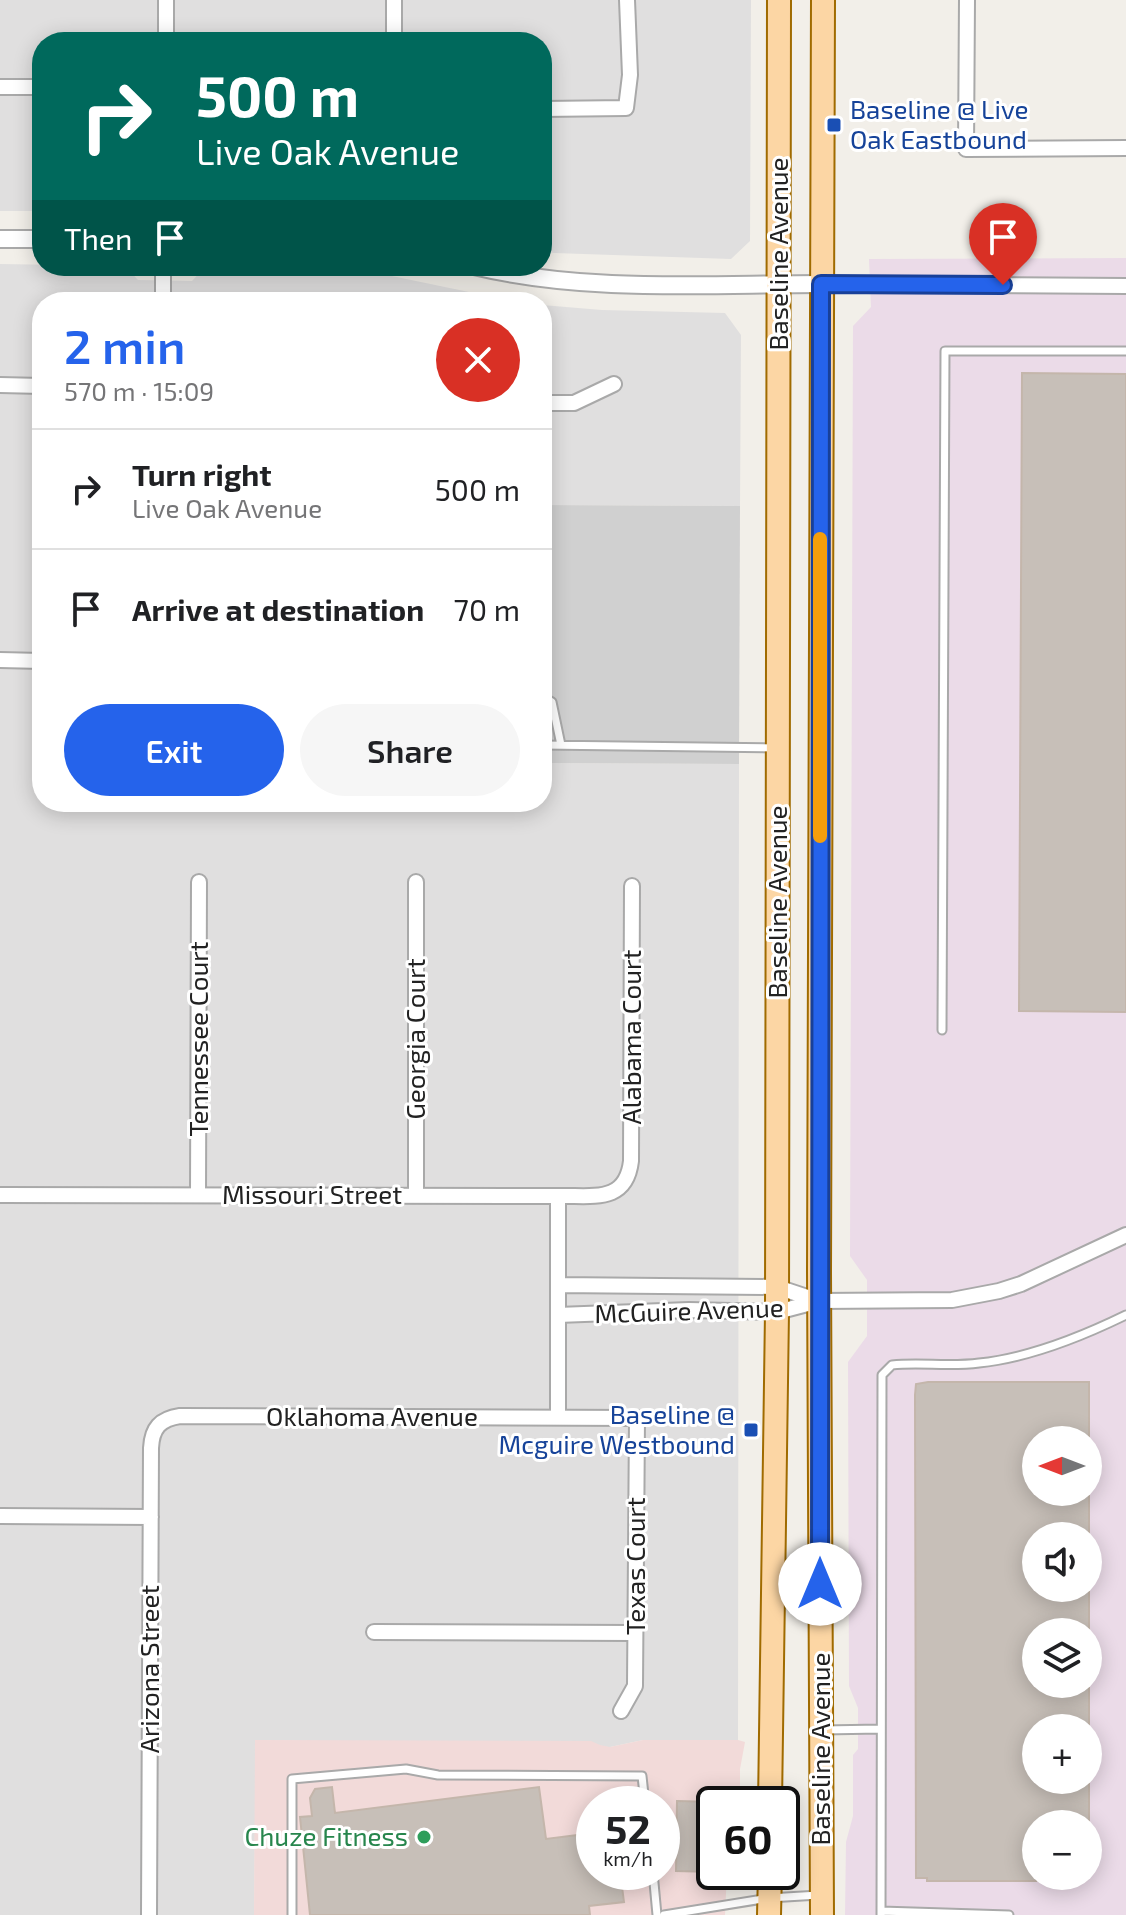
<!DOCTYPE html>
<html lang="en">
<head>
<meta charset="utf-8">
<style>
	body { margin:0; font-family:"Exo 2",sans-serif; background:#f6f6f6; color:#202124; height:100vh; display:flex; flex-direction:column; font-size:30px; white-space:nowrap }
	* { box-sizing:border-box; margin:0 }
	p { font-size:26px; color:#757577 }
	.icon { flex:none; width:44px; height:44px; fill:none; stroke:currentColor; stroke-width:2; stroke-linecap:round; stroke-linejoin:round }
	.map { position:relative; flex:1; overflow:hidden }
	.sheet { position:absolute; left:32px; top:292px; width:520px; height:520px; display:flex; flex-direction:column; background:#fff; border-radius:32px; box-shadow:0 4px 20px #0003 }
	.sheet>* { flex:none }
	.guide { position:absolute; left:32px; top:32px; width:520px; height:244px; border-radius:32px; box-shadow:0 4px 20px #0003; background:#00695c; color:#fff; overflow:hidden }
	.needle { width:52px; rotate:270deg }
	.buttons { position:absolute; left:1022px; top:1426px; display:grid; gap:16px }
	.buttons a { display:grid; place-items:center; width:80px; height:80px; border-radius:50%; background:#fff; box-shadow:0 4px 20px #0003; font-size:40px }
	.speed { position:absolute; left:576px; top:1786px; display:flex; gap:16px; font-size:40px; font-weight:700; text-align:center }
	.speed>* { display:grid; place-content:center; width:104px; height:104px; border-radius:50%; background:#fff; box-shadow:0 4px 20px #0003; line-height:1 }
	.speed small { font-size:20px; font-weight:400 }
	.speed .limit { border:4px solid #111; border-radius:12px; background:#fff; color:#111 }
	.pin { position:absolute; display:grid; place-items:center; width:68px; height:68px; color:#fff; margin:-82px -34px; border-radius:50% 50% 50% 0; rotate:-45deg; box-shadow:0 0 8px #0007 }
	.pin .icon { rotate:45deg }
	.me { position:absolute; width:88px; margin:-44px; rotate:0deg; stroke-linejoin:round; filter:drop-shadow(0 0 6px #0008) }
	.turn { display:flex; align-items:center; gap:28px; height:168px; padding:0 32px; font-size:36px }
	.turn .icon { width:104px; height:104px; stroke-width:2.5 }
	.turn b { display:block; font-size:56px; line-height:68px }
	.then { display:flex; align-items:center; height:76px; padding:0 32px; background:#0003; gap:16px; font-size:30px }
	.round { display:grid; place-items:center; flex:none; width:84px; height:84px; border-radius:42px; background:#f6f6f6 }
	.overview { display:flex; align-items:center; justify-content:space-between; height:136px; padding:0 32px }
	h1 { font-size:48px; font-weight:600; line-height:60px; color:#2563eb }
	.button { display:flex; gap:16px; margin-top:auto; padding:16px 32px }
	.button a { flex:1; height:92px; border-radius:48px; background:#2563eb; color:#fff; font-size:32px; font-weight:600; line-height:92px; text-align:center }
	.button a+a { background:#f6f6f6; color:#202124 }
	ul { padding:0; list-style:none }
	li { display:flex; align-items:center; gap:24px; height:120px; padding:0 32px; border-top:2px solid #e0e0e0 }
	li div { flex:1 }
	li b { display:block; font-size:30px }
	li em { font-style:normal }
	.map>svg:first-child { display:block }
	.residential { fill:#e0dfdf }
	.commercial { fill:#f2dad9; fill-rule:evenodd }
	.industrial { fill:#ebdbe8; fill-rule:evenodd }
	.religious { fill:#d0d0d0 }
	.building { fill:#c7bfb8; stroke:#c4b6ab; stroke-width:2 }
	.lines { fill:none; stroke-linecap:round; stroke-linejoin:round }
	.service-casing { stroke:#a9a9a9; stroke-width:11 }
	.minor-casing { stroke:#a9a9a9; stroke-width:18 }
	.tertiary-casing { stroke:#a9a9a9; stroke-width:20 }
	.primary-casing { stroke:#a06b00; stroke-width:26 }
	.service { stroke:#fff; stroke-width:7 }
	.minor { stroke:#fff; stroke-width:14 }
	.tertiary { stroke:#fff; stroke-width:16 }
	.primary { stroke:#fcd6a4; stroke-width:22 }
	.route-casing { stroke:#184099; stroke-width:20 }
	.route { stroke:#2563eb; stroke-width:14 }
	.slow { stroke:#f59e0b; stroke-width:14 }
	.transit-dot { fill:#1a4fb4; stroke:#fff; stroke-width:3 }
	.leisure-dot { fill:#2e9e5b; stroke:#fff; stroke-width:3 }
	.labels { text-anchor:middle; stroke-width:6; stroke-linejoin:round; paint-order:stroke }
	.transit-label { font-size:26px; fill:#164399; stroke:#fff; text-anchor:start }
	.street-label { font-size:26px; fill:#222; stroke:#fff }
	.leisure-label { font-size:26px; fill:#27864d; stroke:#fff; text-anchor:end }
</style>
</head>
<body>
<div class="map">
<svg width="1126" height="1915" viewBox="0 0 1126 1915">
	<rect width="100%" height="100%" fill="#f2efe9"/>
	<!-- residential -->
	<path class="residential" d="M0 0H751L750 241 731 259 554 253 542 251V42H42V211H0Z
		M0 264 125 266 138 280 192 281 206 266 335 269 387 275 517 302H42V802H542V763L739 764 738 1740H643L610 1747 256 1740 254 1915H0Z
		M542 305 602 310 725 313 741 335 740 506 542 505Z"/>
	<!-- commercial -->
	<path class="commercial" d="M255 1740 591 1741 600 1745 610 1747 643 1740H738L745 1742 740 1769V1804H714V1872H727L725 1915H254ZM594 1804H662V1872H594Z"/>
	<!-- industrial -->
	<path class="industrial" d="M1126 258V1915H845L846 1842 853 1816V1755L858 1749V1708L849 1686 848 1362 867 1336V1280L850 1256 853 326 871 307 869 259ZM1036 1440H1088V1492H1036ZM1036 1536H1088V1588H1036ZM1036 1632H1088V1684H1036ZM1036 1728H1088V1780H1036ZM1036 1824H1088V1876H1036Z"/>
	<!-- religious -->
	<path class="religious" d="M542 505 740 506 739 764 542 763Z"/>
	<!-- building -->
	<path class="building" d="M1022 373 1126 374V1012L1019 1011Z
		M928 1382H1089V1440H1036V1492H1089V1536H1036V1588H1089V1632H1036V1684H1089V1728H1036V1780H1089V1824H1036V1881H927V1878H916L915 1395 916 1384Z
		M332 1787 335 1813 539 1787 546 1839 594 1833V1872H620L624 1902 589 1906 590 1915H310L300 1817 312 1816 310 1798 315 1789Z
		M677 1801 714 1802V1872L676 1871Z"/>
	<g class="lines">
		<defs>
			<path id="service" d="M542 696 552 702 561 745
				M542 745 776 748
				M942 1030 945 351H1126
				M823 1730 880 1729
				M653 1872 657 1915
				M881 1911 1009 1915
				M292 1915V1779L406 1769 438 1775 642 1776 645 1804
				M664 1915 769 1898 819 1895
				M881 1915 882 1375 892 1365C920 1362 950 1367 979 1363 1029 1358 1081 1337 1126 1315"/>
			<path id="minor" d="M967 0 966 149 1126 148
				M166 42V0
				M394 42V0
				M0 87H42
				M542 109 626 108 630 75 627 0
				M163 266V302
				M821 284 1126 286
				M0 385 42 386
				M542 403H574L614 384
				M0 660 42 661
				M0 1195 558 1196C592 1195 626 1204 631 1161L632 886
				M198 1195 199 882
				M416 1196V882
				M558 1196V1417
				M558 1285 777 1287 819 1301
				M558 1315 689 1310 777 1312 819 1301 952 1300 999 1291 1021 1284 1126 1235
				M0 1516 151 1517
				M374 1632 635 1633
				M149 1915 151 1448C152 1428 160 1419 180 1416L637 1418 635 1686 621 1711"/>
			<path id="tertiary" d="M0 239H42
				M474 266C586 293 706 284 821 284"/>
			<path id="primary" d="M770 1804 777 1312 779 0
				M769 1915 770 1872
				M822 1915 819 1272 823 0"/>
		</defs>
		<!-- service casing -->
		<use href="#service" class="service-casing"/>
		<!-- minor casing -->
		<use href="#minor" class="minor-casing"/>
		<!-- tertiary casing -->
		<use href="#tertiary" class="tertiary-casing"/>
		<!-- primary casing -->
		<use href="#primary" class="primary-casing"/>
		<!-- service -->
		<use href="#service" class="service"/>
		<!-- minor -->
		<use href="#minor" class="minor"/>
		<!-- tertiary -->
		<use href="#tertiary" class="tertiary"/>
		<!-- primary -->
		<use href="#primary" class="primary"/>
	</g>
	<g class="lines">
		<defs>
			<path id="route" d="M820 1584 821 284 1003 285"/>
		</defs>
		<!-- route casing -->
		<use href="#route" class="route-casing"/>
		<!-- route -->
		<use href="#route" class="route"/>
		<!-- slow -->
		<path class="slow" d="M820 836V539"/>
	</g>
	<!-- markers -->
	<g class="transit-dot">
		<rect x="826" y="117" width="16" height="16" rx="4"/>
		<rect x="743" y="1422" width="16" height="16" rx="4"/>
	</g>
	<circle class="leisure-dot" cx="424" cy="1837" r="8"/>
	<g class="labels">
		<!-- transit labels -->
		<g class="transit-label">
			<text x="850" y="119">Baseline @ Live<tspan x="850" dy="30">Oak Eastbound</tspan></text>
			<text x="735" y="1424" text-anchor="end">Baseline @<tspan x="735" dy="30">Mcguire Westbound</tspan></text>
		</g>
		<!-- street labels -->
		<g class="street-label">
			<text transform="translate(779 254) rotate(-90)" y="9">Baseline Avenue</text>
			<text transform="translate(778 902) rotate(-90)" y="9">Baseline Avenue</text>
			<text transform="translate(632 1037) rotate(-90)" y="9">Alabama Court</text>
			<text transform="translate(199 1039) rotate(-90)" y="9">Tennessee Court</text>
			<text transform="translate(416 1039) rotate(-90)" y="9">Georgia Court</text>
			<text x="312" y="1204">Missouri Street</text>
			<text transform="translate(689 1311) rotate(-2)" y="9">McGuire Avenue</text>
			<text x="372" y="1426">Oklahoma Avenue</text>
			<text transform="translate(636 1566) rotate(-90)" y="9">Texas Court</text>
			<text transform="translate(150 1669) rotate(-90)" y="9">Arizona Street</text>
			<text transform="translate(821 1749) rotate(-90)" y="9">Baseline Avenue</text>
		</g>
		<!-- leisure labels -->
		<g class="leisure-label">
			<text x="408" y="1846">Chuze Fitness</text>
		</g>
	</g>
</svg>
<div class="buttons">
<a><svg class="needle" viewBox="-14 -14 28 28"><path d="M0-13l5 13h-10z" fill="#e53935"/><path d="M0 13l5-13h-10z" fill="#757577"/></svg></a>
<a><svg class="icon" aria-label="sound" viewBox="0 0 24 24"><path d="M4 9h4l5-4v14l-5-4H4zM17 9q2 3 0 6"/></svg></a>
<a><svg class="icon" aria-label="layers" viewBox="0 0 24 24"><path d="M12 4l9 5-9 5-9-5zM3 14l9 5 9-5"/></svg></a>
<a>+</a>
<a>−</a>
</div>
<div class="speed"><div>52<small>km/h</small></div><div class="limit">60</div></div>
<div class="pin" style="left:1003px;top:285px;background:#d93025"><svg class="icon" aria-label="arrive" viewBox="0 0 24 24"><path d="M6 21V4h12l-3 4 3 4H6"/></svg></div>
<svg class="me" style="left:820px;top:1584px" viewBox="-20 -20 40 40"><circle r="19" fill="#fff"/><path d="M0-13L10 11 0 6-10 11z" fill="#2563eb"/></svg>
<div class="guide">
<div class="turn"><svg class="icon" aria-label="right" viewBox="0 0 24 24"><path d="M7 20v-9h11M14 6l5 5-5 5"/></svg><div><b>500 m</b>Live Oak Avenue</div></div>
<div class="then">Then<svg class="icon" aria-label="arrive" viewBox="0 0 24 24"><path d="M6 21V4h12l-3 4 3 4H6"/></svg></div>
</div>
<section class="sheet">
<div class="overview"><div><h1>2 min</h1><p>570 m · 15:09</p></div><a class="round" style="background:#d93025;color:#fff"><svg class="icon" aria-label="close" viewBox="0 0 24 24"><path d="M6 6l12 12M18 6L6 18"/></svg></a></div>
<ul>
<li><svg class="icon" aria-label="right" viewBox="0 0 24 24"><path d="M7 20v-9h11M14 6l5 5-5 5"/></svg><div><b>Turn right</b><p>Live Oak Avenue</p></div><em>500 m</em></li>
<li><svg class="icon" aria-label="arrive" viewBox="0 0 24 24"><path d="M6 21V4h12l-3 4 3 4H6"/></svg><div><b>Arrive at destination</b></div><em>70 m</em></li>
</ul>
<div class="button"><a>Exit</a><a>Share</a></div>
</section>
</div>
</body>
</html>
